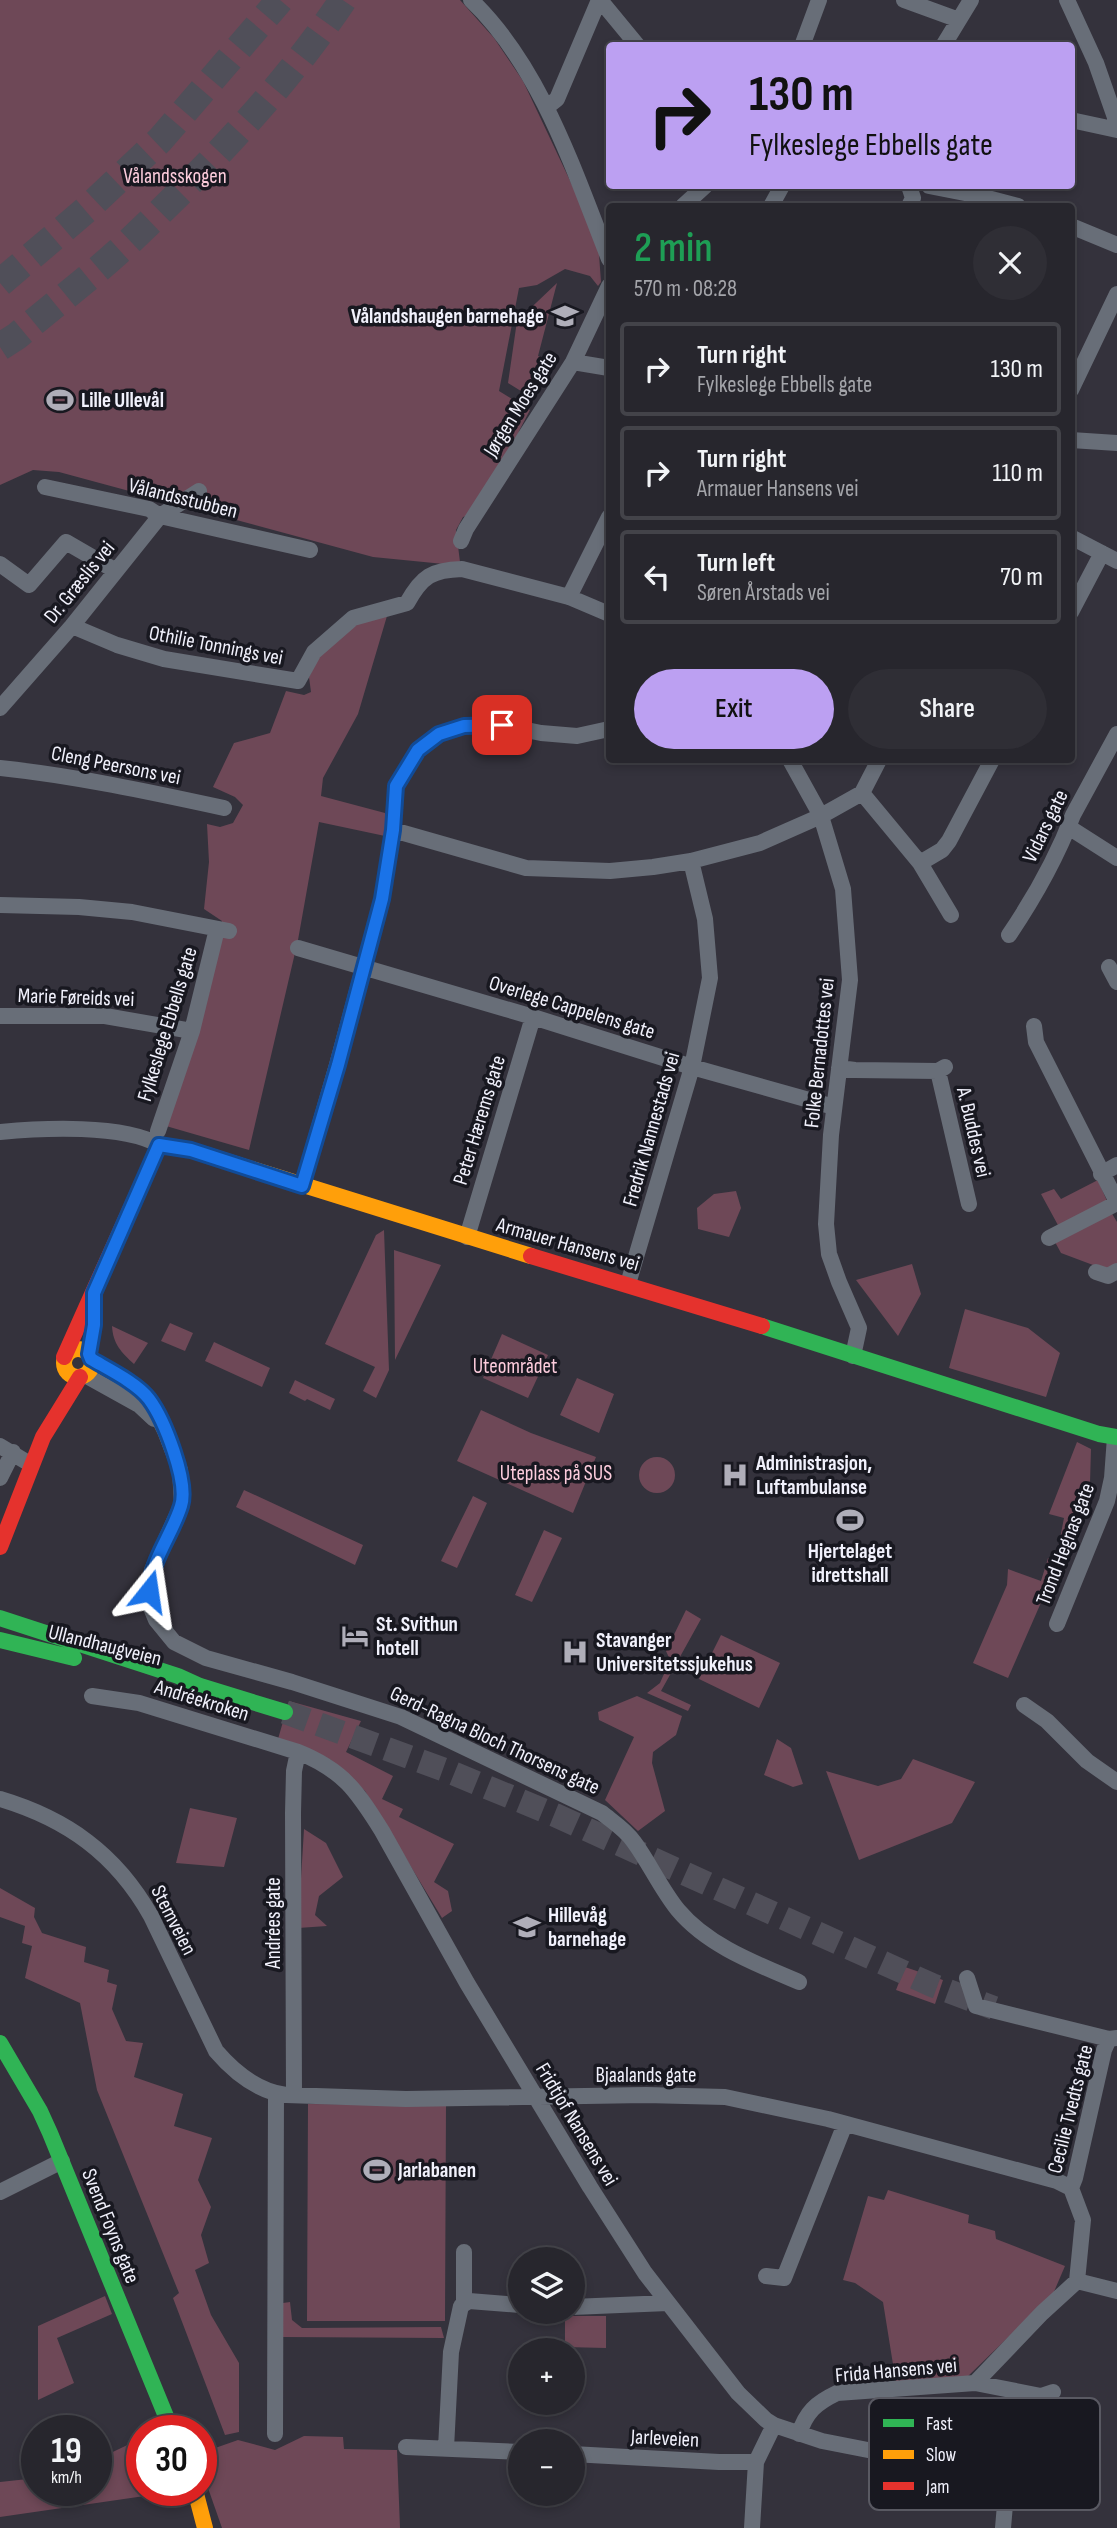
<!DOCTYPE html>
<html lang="en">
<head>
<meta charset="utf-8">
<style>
	body { margin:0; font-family:"Sofia Sans Condensed",sans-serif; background:#2f2e35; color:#f1f3f6; height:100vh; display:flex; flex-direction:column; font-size:26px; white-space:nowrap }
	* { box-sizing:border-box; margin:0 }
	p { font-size:23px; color:#a4a5aa }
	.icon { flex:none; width:38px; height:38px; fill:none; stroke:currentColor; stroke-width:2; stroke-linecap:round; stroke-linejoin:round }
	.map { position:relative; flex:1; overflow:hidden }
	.sheet { position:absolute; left:606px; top:203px; width:469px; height:560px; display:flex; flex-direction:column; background:#27262d; border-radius:7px; box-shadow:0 4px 10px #0003,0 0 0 2px #434349 }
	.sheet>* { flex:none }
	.hud { position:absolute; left:606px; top:42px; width:469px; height:147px; border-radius:7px; box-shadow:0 4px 10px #0003,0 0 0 2px #434349; background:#bca0f2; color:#111; overflow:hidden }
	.buttons { position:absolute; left:508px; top:2247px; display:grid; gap:14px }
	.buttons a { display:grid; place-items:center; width:77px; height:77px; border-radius:50%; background:#27262d; box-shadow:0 4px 10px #0003,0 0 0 2px #434349; font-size:35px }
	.speed { position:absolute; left:21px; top:2415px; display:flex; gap:14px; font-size:35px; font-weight:700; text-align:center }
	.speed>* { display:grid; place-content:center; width:91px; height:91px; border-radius:50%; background:#27262d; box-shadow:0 4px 10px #0003,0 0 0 2px #434349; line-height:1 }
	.speed small { font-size:18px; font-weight:400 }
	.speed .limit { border:10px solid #d22; background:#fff; color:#111 }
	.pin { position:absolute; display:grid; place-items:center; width:60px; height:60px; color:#fff; margin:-30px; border-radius:14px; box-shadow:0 4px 10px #0006 }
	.me { position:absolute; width:77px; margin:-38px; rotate:15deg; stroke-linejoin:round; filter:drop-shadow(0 0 5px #0008) }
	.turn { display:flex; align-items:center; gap:24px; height:147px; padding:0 28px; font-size:32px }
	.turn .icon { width:91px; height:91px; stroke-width:2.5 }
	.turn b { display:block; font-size:49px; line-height:60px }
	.round { display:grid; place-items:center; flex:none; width:74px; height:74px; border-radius:37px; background:#2f2e35 }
	.head { display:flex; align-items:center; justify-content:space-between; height:119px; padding:0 28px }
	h1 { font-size:42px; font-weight:600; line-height:52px; color:#1e9e55 }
	.button { display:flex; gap:14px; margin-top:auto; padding:14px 28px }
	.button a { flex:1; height:80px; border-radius:42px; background:#bca0f2; color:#111; font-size:28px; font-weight:600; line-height:80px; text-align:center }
	.button a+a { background:#2f2e35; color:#f1f3f6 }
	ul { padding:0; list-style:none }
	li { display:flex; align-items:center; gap:21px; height:94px; margin:0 14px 10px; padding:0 14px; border:4px solid #434349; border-radius:7px }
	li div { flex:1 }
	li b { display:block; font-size:26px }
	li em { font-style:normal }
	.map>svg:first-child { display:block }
	.green { fill:#6e4857 }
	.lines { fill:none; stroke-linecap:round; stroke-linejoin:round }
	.primary-tunnel { stroke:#504f59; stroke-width:24; stroke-dasharray:24 12; stroke-linecap:butt }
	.highway-tunnel { stroke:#504f59; stroke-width:28; stroke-dasharray:28 14; stroke-linecap:butt }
	.street { stroke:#686e78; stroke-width:16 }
	.fast { stroke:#30b455; stroke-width:16 }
	.slow { stroke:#ff9f0a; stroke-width:16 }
	.jam { stroke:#e5322d; stroke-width:16 }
	.route-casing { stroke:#114b97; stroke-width:18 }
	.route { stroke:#1a73e8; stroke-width:12 }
	.labels { text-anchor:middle; stroke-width:7; stroke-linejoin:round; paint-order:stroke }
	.park-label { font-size:21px; fill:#fcccdc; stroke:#181820 }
	.poi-label { font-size:21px; font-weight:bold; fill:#f1f1fc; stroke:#181820; text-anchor:start }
	.street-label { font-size:21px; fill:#f1f1fc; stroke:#181820 }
	.key { fill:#181820; stroke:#595962; stroke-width:2 }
	.key-label { font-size:19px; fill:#f1f1fc }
</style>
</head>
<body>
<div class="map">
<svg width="1117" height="2528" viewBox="0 0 1117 2528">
	<rect width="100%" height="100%" fill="#34323c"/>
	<!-- green -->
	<path class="green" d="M0 0H460L494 38 523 81 598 240 601 282 598 286 590 276 565 269 537 285 519 288 499 391 530 410 519 431 516 446 469 515 463 517 456 530 460 562 454 565 373 557 59 472 33 470 0 485Z
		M557 283 538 356 551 361 529 396 508 383 517 321Z
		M387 616 358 714 323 778 321 796 385 813V836L319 822 298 940 249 1150 166 1126 198 1034 222 921 204 909 209 862 207 824 220 827 233 823 243 805 235 797 213 787 234 743 270 733 286 691 304 695 311 692 309 677 321 651 360 620Z
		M1098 1180 1107 1201 1059 1227 1041 1194 1054 1189 1061 1199Z
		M736 1191 741 1208 729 1237 698 1229 697 1208 714 1194Z
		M1111 1212 1117 1222V1267L1109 1271 1061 1253 1055 1242Z
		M384 1230 389 1370 376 1398 363 1391 375 1367 325 1344 376 1235Z
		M394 1250 441 1265 395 1360Z
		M912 1264 921 1294 898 1336 856 1280Z
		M965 1309 1028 1328 1060 1353 1046 1397 949 1368Z
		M170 1323 193 1333 185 1351 161 1341Z
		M112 1326 148 1343 134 1364C121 1352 113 1344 112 1326Z
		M502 1334 548 1355 528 1398 483 1378Z
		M214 1342 270 1368 262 1387 205 1361Z
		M577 1378 614 1394 599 1433 560 1415Z
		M295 1380 335 1399 330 1410 307 1399 305 1401 289 1393Z
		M481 1410 531 1433 596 1457 573 1513 457 1461Z
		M1077 1442 1091 1449 1090 1483 1085 1502 1008 1678 973 1663 1007 1585 1008 1569 1041 1581 1048 1558 1056 1559 1064 1518 1049 1514Z
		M639 1475a18 18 0 1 1 36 0a18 18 0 1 1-36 0Z
		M244 1490 363 1545 355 1565 236 1507Z
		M473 1496 487 1503 457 1568 441 1561Z
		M544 1530 562 1538 532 1602 515 1595Z
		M686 1610 701 1619 661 1691 691 1705 688 1711 647 1693 660 1683 670 1660 666 1651Z
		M721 1635 780 1663 759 1708 699 1679Z
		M637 1696 682 1716 676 1735 653 1752 652 1763 665 1811 638 1831 605 1800 634 1737 599 1720 598 1712Z
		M289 1701 361 1721 346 1752 393 1776 382 1799 403 1809 399 1817 454 1844 434 1882 448 1891 452 1911 442 1918 365 1791 331 1760 278 1739Z
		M777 1739 791 1748 803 1784 793 1787 764 1775Z
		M913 1759 975 1782 952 1823 859 1860 826 1771 878 1786 901 1779Z
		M190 1808 237 1818 224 1867 176 1863Z
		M304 1829 326 1843 343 1877 319 1896 315 1915 327 1926 298 1928Z
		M0 1888 35 1908 34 1917 42 1933 86 1947 84 1962 109 1970 107 1982 117 1985 112 2009 126 2041 143 2043 134 2077 183 2094 174 2126 212 2138 198 2180 211 2207 201 2235 209 2263 195 2270 211 2315 239 2363V2432L225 2435 173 2298 179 2293 97 2090 80 2003 25 1978 32 1946 22 1943 25 1926 0 1917Z
		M905 1967 943 1980 935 2004 896 1990Z
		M308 2104 446 2105 445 2321H307Z
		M888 2190 969 2215 968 2223 995 2231 996 2239 1065 2266 1053 2294 964 2380 896 2383 883 2302 855 2283 843 2280 868 2196 884 2200Z
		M105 2296 112 2314 57 2338 74 2383 38 2400V2326Z
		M290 2302 292 2320 302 2328 441 2327 444 2338 283 2337V2303Z
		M565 2316H606V2348L565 2347Z
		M304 2436 343 2437 344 2449 397 2450 400 2528H222L201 2468V2453L238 2440 275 2450Z
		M142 2438V2490L179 2491 0 2517V2482L37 2478V2490H96V2460Z"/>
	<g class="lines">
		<!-- primary-tunnel -->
		<path class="primary-tunnel" d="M285 1712 445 1770 555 1815 932 1985 994 2008"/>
		<!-- highway-tunnel -->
		<path class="highway-tunnel" d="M0 283 87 209 160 140 280 0
			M0 347 17 336C55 304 95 274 131 240 208 167 284 88 343 0"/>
		<!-- street -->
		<path class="street" d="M471 0C541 67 574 171 609 259
			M600 0 638 46
			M904 0 959 20
			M1067 0 1096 63 1117 123
			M802 46 819 0
			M943 46 971 0
			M547 107 557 99 599 0
			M1071 120 1117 130
			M929 186 980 196 1018 206
			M683 206 705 186
			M771 206 782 186
			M909 206 913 198 909 186
			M1071 226 1117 245
			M573 362 609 368
			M1071 390 1117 294
			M1071 440 1117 443
			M45 487 149 509 160 516 310 550
			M1071 537 1117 561
			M461 541 466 529 573 362 609 286
			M0 564 29 585 66 542 116 571
			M569 597 609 517
			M1071 612 1102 553
			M72 626 117 645 164 659 298 681 314 652 353 618 407 603C422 576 432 570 462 569L569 597 609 614
			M0 708 72 626 160 516 199 491
			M790 760 821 816 843 889 850 980 831 1135 826 1224 829 1254 839 1282 859 1328 853 1356
			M0 768C76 776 150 792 224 808
			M862 793 920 863 942 850 949 841 992 760
			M1070 828 1117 858
			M393 830 526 868 610 871 653 867 691 861 760 843 821 816 862 793 879 760
			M920 863 951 915
			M0 905 79 907 132 912 229 931
			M1009 935C1034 898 1057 857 1073 815L1117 734
			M298 948 533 1017 692 1067 834 1107
			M1109 967 1117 982
			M0 1016H105L192 1031
			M1034 1026 1036 1042 1117 1202
			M839 1068 855 1070 938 1071 945 1067
			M938 1071 969 1204
			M158 1131 192 1031 217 929
			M0 1132C42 1128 123 1124 159 1145
			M1101 1174 1117 1165
			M302 1186 337 1065 382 899 393 830 396 786 418 750 439 734 464 726 502 725 541 733 577 736 609 729
			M467 1237 533 1017
			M1049 1238 1117 1203
			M1096 1272 1108 1276 1117 1271
			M628 1284 692 1067 710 978 705 919 691 861
			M91 1359 119 1375 149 1398 165 1431 180 1470 182 1504 152 1570 149 1591V1603L156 1620 174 1642 206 1658 292 1682 401 1717 602 1813C613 1822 626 1830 634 1842 650 1864 661 1889 678 1910 708 1946 757 1964 799 1982
			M85 1375 139 1405 154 1419
			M0 1446 30 1464
			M0 1478 13 1452
			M1057 1624 1107 1501 1112 1478 1115 1437
			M92 1696 139 1703 298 1752C343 1770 357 1791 382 1831L467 1983 590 2187 645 2273 738 2393 766 2420 774 2425 822 2441 873 2451 972 2462 991 2468 1068 2477 1076 2482 1077 2493
			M1024 1705 1047 1721 1087 1761 1117 1782
			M0 1799C67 1819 116 1854 151 1916L216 2051C234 2072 257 2091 286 2095L406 2099 646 2095 725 2097 828 2119 1057 2181 1071 2188 1083 2220 1077 2281
			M967 1978 976 2006 1109 2039
			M294 2095 293 1813 294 1771 298 1752
			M1071 2188 1075 2178 1104 2050 1109 2039 1117 2038
			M0 2192 62 2161
			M464 2252V2303
			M766 2276 784 2278 845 2124
			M1077 2281 1117 2291
			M572 2307 668 2303
			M975 2383 1042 2313 1077 2281
			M275 2434 276 2094
			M799 2434C806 2412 816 2403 837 2393L975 2383 1041 2396 1053 2392
			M406 2447 520 2452
			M446 2448 451 2352 461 2306 469 2301 520 2305
			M572 2454 719 2462H756
			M752 2528 756 2462 774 2425
			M1003 2528 1008 2470"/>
		<!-- fast -->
		<path class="fast" d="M762 1326 1099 1434 1117 1437
			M89 1354 94 1325V1298
			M0 1618 178 1676 200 1686 285 1712
			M0 1640 74 1658
			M0 2043 40 2111 50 2133 172 2431"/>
		<!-- slow -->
		<path class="slow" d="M165 1146 191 1150 531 1256
			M64 1363a14 14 0 1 1 28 0a14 14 0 1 1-28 0Z
			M195 2490 205 2528"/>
		<!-- jam -->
		<path class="jam" d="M531 1256 762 1326
			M64 1357 159 1145 165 1146
			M0 1547 43 1437 80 1377"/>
	</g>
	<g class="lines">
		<defs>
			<path id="route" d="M149 1591C151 1560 172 1535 181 1506 189 1482 164 1419 149 1399 137 1383 108 1369 91 1359L89 1354 94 1325V1293L159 1145 191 1150 302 1186 338 1065 382 899 393 830 396 786 418 750 439 734 464 726 502 725"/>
		</defs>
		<!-- route casing -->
		<use href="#route" class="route-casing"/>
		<!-- route -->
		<use href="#route" class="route"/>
	</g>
	<!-- icons -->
	<defs>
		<symbol id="school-bare" viewBox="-9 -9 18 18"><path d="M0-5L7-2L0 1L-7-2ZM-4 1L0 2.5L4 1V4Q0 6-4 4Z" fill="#afaeb9" stroke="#181820" stroke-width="2.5" paint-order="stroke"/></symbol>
		<symbol id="stadium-bare" viewBox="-9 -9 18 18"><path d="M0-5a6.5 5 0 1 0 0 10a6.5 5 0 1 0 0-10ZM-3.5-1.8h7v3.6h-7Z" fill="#afaeb9" stroke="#181820" stroke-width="2.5" paint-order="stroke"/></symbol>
		<symbol id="hospital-bare" viewBox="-9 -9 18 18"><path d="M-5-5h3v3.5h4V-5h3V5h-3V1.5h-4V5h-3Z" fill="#afaeb9" stroke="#181820" stroke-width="2.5" paint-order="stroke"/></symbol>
		<symbol id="hotel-bare" viewBox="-9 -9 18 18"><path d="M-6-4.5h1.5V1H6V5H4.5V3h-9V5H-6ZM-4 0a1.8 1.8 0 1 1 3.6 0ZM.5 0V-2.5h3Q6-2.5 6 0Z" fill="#afaeb9" stroke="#181820" stroke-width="2.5" paint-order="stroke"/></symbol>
	</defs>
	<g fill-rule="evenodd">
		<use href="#school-bare" x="546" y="297" width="38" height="38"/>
		<use href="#stadium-bare" x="41" y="381" width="38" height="38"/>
		<use href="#hospital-bare" x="716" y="1456" width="38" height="38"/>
		<use href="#stadium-bare" x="831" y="1501" width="38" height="38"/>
		<use href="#hotel-bare" x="336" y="1617" width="38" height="38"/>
		<use href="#hospital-bare" x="556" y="1633" width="38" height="38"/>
		<use href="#school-bare" x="508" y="1908" width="38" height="38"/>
		<use href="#stadium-bare" x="358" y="2151" width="38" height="38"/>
	</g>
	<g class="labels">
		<!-- park labels -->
		<g class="park-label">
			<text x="175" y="183">Vålandsskogen</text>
			<text x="515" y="1373">Uteområdet</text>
			<text x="556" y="1480">Uteplass på SUS</text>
		</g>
		<!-- poi labels -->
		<g class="poi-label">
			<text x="544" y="323" text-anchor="end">Vålandshaugen barnehage</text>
			<text x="81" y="407">Lille Ullevål</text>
			<text x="756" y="1470">Administrasjon,<tspan x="756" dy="24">Luftambulanse</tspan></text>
			<text x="850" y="1558" text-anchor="middle">Hjertelaget<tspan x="850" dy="24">idrettshall</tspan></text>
			<text x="376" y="1631">St. Svithun<tspan x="376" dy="24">hotell</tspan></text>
			<text x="596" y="1647">Stavanger<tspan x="596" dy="24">Universitetssjukehus</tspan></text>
			<text x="548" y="1922">Hillevåg<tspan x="548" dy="24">barnehage</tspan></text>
			<text x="398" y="2177">Jarlabanen</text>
		</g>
		<!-- street labels -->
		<g class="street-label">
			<text transform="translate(520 404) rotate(-58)" y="7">Jørgen Moes gate</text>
			<text transform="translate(183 498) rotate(14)" y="7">Vålandsstubben</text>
			<text transform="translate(79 582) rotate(-51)" y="7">Dr. Græslis vei</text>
			<text transform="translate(216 645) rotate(11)" y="7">Othilie Tonnings vei</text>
			<text transform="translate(116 765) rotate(11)" y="7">Cleng Peersons vei</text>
			<text transform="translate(1045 826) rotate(-64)" y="7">Vidars gate</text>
			<text transform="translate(76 997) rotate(2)" y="7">Marie Føreids vei</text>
			<text transform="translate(572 1007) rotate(17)" y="7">Overlege Cappelens gate</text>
			<text transform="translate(167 1024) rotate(-73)" y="7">Fylkeslege Ebbells gate</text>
			<text transform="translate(819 1053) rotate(-84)" y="7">Folke Bernadottes vei</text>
			<text transform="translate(479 1120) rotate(-73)" y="7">Peter Hærems gate</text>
			<text transform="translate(651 1129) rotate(-74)" y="7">Fredrik Nannestads vei</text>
			<text transform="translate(974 1132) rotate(77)" y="7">A. Buddes vei</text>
			<text transform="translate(568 1244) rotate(16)" y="7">Armauer Hansens vei</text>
			<text transform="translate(1065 1544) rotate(-69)" y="7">Trond Hegnas gate</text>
			<text transform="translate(105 1645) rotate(14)" y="7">Ullandhaugveien</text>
			<text transform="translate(202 1700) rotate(17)" y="7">Andréekroken</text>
			<text transform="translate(495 1740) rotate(25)" y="7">Gerd-Ragna Bloch Thorsens gate</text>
			<text transform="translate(174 1920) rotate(63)" y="7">Stemveien</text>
			<text transform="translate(273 1923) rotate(-90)" y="7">Andrées gate</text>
			<text x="646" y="2082">Bjaalands gate</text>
			<text transform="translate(1070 2109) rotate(-76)" y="7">Cecilie Tvedts gate</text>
			<text transform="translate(577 2124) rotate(59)" y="7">Fridtjof Nansens vei</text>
			<text transform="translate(111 2226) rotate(68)" y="7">Svend Foyns gate</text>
			<text transform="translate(896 2370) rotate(-5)" y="7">Frida Hansens vei</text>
			<text transform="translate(665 2438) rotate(3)" y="7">Jarleveien</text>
		</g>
	</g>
	<!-- legend -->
	<rect x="869" y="2398" width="231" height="112" rx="10" class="key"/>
	<rect x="883" y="2419" width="31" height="8" fill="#30b455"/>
	<rect x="883" y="2450" width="31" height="9" fill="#ff9f0a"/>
	<rect x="883" y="2482" width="31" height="8" fill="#e5322d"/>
	<g class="key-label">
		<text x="926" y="2430">Fast</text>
		<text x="926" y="2461">Slow</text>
		<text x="926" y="2493">Jam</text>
	</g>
</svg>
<div class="buttons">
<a><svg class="icon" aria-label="layers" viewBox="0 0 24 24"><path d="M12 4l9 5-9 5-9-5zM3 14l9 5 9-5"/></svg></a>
<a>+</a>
<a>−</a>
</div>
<div class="speed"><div>19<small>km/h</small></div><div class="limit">30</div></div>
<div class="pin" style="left:502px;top:725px;background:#d93025"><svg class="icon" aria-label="arrive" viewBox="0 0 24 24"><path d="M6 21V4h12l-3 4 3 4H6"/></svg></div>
<svg class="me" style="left:149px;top:1591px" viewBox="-20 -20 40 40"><path d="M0-17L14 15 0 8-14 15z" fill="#1a73e8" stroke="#fff" stroke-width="4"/></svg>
<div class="hud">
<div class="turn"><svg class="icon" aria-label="right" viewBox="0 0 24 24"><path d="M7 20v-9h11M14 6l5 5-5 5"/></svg><div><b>130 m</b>Fylkeslege Ebbells gate</div></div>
</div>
<section class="sheet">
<div class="head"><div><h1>2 min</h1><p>570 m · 08:28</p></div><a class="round"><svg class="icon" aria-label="close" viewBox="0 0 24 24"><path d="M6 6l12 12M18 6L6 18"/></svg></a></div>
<ul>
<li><svg class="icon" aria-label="right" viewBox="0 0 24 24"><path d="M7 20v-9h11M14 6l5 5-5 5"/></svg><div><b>Turn right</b><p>Fylkeslege Ebbells gate</p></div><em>130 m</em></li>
<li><svg class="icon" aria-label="right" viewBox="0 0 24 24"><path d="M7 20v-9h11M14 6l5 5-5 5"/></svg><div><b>Turn right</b><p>Armauer Hansens vei</p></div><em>110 m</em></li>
<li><svg class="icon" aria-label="left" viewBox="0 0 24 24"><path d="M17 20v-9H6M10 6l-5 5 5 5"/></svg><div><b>Turn left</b><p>Søren Årstads vei</p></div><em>70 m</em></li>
</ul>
<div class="button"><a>Exit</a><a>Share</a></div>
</section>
</div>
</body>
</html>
